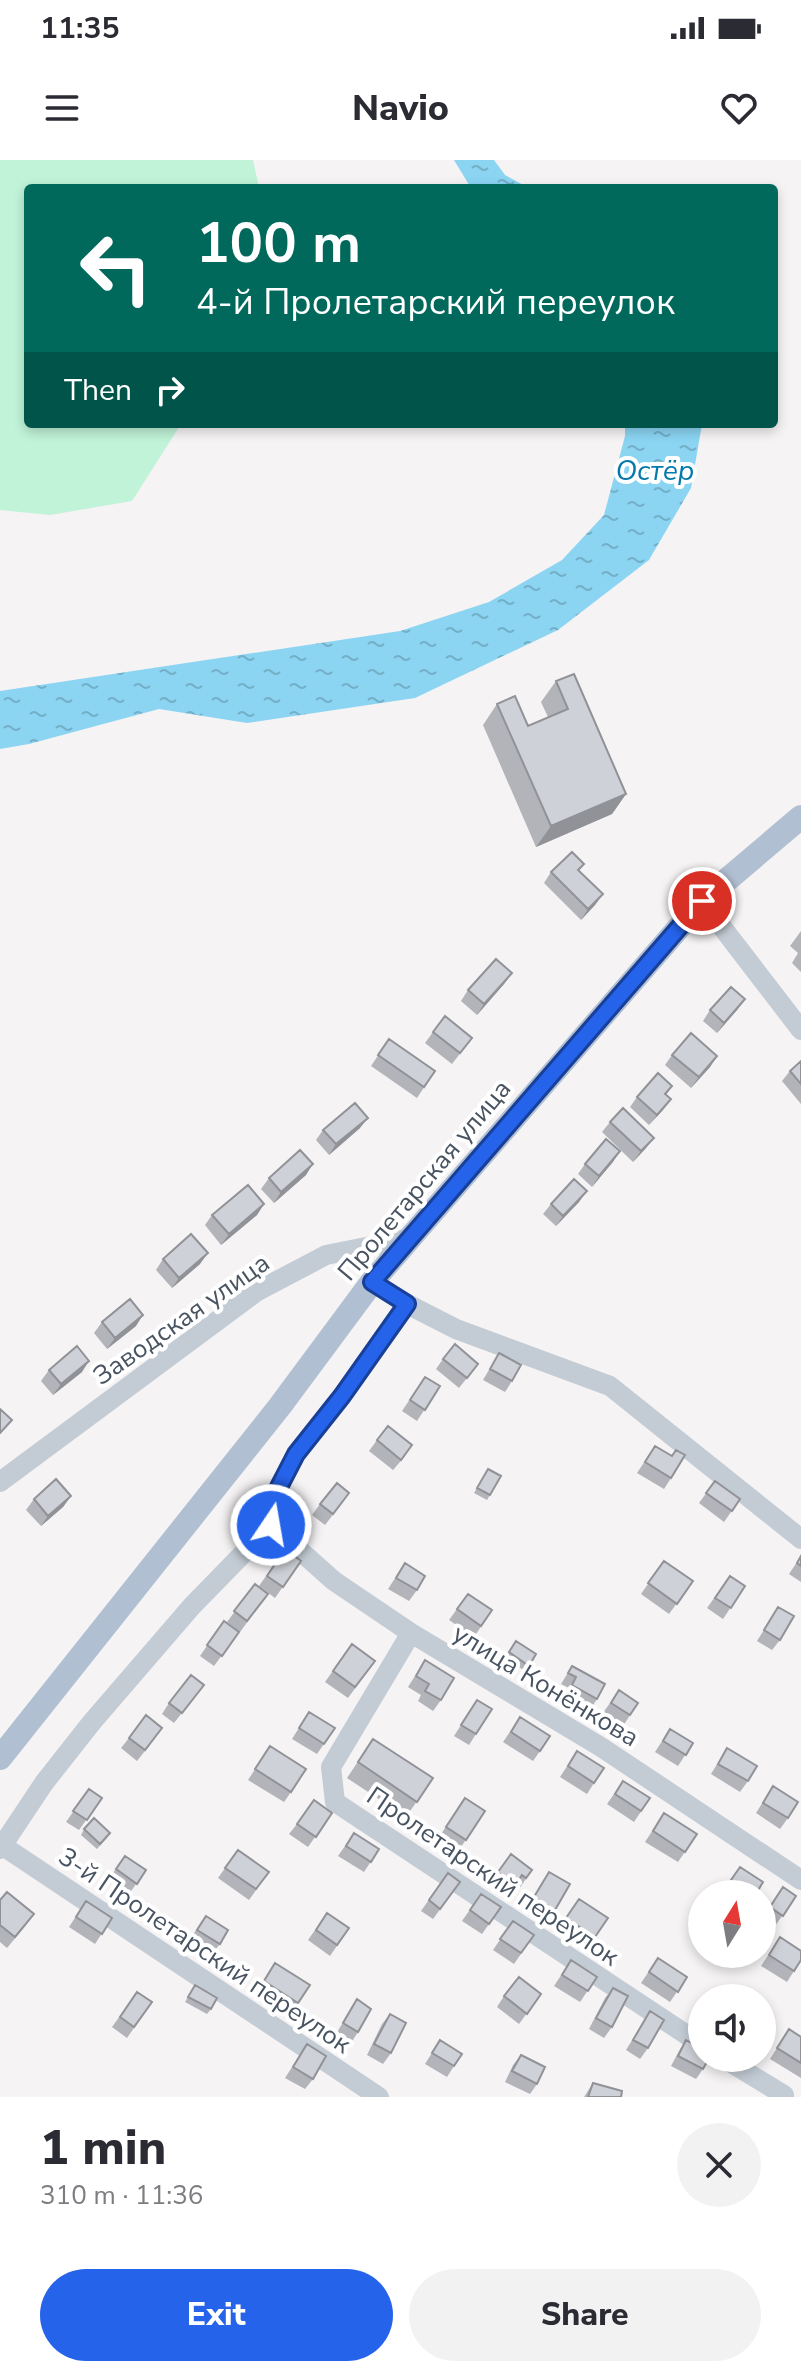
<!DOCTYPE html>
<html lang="en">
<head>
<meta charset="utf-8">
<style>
	body { margin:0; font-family:"Nunito Sans",sans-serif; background:#f2f2f3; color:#2b2b33; height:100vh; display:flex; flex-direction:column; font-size:30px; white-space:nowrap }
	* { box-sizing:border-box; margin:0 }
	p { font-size:26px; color:#7c7c81 }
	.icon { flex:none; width:44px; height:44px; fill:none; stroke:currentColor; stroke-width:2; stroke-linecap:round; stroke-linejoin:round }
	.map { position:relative; height:1937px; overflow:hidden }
	.side { display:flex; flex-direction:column; background:#fff; flex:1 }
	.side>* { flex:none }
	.guide { position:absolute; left:24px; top:24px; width:754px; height:244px; border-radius:8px; box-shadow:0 4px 12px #0003; background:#00695c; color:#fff; overflow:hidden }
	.needle { width:52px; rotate:11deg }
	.tools { position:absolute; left:688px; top:1720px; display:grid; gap:16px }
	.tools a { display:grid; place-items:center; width:88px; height:88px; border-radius:50%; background:#fff; box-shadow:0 4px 12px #0003; font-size:40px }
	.pin { position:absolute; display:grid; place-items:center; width:68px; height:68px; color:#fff; margin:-34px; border:4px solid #fff; border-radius:50%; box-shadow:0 2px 8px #0007 }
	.me { position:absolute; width:88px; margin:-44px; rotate:12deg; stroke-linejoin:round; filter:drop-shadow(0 0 6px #0008) }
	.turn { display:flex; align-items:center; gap:28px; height:168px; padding:0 40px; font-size:36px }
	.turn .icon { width:104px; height:104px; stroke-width:2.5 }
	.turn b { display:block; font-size:56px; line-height:68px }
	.then { display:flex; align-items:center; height:76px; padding:0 40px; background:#0003; gap:16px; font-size:30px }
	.round { display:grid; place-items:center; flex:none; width:84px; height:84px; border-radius:42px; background:#f2f2f3 }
	.headline { display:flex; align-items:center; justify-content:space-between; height:136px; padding:0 40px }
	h1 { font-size:48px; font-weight:800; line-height:60px }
	.button { display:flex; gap:16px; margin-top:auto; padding:16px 40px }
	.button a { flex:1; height:92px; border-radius:48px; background:#2563eb; color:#fff; font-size:32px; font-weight:800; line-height:92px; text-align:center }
	.button a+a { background:#f2f2f3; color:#2b2b33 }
	.status { display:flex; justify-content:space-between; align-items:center; height:56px; padding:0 40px; background:#fff; direction:ltr }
	.status svg { height:22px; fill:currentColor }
	header { display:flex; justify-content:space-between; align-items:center; height:104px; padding:0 40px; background:#fff; font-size:36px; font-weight:800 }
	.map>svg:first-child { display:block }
	.grass { fill:#c0f3d8 }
	.water { fill:url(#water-ripples) }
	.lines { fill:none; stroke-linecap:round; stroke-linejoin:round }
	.minor { stroke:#c3ccd5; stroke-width:20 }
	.major { stroke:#b1bfd2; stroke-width:24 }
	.wall { fill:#b2b4ba }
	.shaded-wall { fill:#919297 }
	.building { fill:#cfd1d8; stroke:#919297; stroke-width:2 }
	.route-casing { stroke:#184099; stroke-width:20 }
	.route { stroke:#2563eb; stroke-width:14 }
	.labels { text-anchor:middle; stroke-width:8; stroke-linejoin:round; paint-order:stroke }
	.street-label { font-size:26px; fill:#495462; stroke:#fff }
	.water-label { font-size:28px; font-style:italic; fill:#0479aa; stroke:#fff }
</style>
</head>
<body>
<div class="status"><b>11:35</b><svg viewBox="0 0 49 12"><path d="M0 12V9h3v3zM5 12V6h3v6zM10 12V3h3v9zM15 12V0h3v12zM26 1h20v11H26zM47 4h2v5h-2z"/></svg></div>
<header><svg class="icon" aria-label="menu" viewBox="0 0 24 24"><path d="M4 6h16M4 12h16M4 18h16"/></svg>Navio<svg class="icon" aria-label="heart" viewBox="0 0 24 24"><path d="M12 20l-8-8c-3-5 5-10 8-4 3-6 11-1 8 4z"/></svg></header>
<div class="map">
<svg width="801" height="1937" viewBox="0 0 801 1937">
	<defs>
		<pattern id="water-ripples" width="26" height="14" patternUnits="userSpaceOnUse" patternTransform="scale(2)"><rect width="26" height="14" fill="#8bd5f3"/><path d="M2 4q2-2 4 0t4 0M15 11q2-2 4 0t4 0" fill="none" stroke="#74afc8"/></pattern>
	</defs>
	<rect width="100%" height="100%" fill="#f5f3f3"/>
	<!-- grass -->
	<path class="grass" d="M0 0H253L259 28H28V264H181L132 341 50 355 0 350Z"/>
	<!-- water -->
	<path class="water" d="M454 0H494L505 15 529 28H471Z
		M625 264H702L691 328 649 400 558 470 415 538 247 563 159 549 29 584 0 589V531L400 471 489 442 562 400 604 355 625 276Z"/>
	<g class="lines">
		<!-- minor -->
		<path class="minor" d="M702 741 801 870
			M372 1122 407 1144 456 1169 610 1226 801 1379
			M0 1322 256 1132 326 1095 411 1078
			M271 1365 334 1421 411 1473 601 1587 801 1720
			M411 1473 331 1607 335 1642 702 1885
			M3 1686 379 1937
			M0 1689 44 1623 92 1562 192 1446 271 1365 279 1327 296 1294 342 1236 407 1144
			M723 1898 784 1935 783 1937"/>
		<!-- major -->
		<path class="major" d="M0 1598 280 1246 372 1122 702 741 801 657"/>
	</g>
	<!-- wall -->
	<path class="wall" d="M556 521 626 634 612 654 536 687 483 565 497 544 528 566 548 557 541 542Z
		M584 704 579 711 603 734 595 745 581 760 544 723 551 712Z
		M801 771V812L792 803 798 793 790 786Z
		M512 813 504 824 477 855 461 841 468 830Z
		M745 839 737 850 717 873 703 861 710 850Z
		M433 872 472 878 452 904 425 883Z
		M389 879 435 911 417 938 371 906Z
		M672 895 717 896 710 907 691 928 665 905Z
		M801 901V944L782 921 790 911Z
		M672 926 666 935 671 939 649 965 630 947 637 937Z
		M610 962 646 988 633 1002 602 972Z
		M360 968 329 995 316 980 323 970Z
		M620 991 592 1027 578 1014 585 1004Z
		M306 1015 274 1043 261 1029 269 1018Z
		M579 1042 556 1066 543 1054 551 1044Z
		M264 1044 257 1055 221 1085 205 1065 212 1055Z
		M163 1099 200 1104 172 1128 156 1110Z
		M102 1162 136 1166 107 1189 94 1173Z
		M499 1193 512 1221 505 1232 483 1220Z
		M443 1199 478 1204 459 1228 436 1209Z
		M49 1210 82 1212 53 1235 41 1221Z
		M425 1217 440 1226 417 1261 402 1251Z
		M377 1280 405 1296 393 1310 369 1291Z
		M655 1286 671 1296V1318L664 1329 637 1313Z
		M488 1309 490 1335 487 1340 474 1333Z
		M715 1321 740 1339 724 1362 699 1343Z
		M71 1336 63 1347 41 1366 26 1350 34 1339Z
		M342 1343 325 1365 312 1355 320 1344Z
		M285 1389 301 1401 275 1438 259 1426Z
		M801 1396V1422L789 1414Z
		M664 1401 693 1421 669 1454 641 1434Z
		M405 1403 417 1430 409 1441 388 1429Z
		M730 1416 745 1426 723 1459 707 1448Z
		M255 1424 268 1434 240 1472 227 1462Z
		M468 1434 492 1450 474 1477 449 1460Z
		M778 1447 780 1480 772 1490 757 1481Z
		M224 1461 239 1472 214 1506 200 1496Z
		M516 1481 536 1494 525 1511 505 1498Z
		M352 1484 375 1501 348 1538 325 1522Z
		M425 1500 441 1540 433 1551 418 1541 421 1535 408 1527Z
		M572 1506 597 1539 590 1550 564 1536 569 1528 561 1524Z
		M204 1525 174 1563 162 1554 169 1543Z
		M619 1530 638 1543 623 1566 603 1553Z
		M477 1540 476 1574 469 1585 454 1576Z
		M309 1552 335 1568 317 1594 292 1579Z
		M520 1557 540 1591 533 1601 503 1582Z
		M670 1569 693 1583 678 1606 655 1592Z
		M129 1578H155L137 1601 121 1588Z
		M373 1579 433 1618 406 1657 347 1618Z
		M270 1586 291 1632 284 1642 248 1620Z
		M727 1588 748 1621 740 1632 711 1614Z
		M577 1591 594 1623 587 1634 560 1617Z
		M623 1621 650 1638 634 1662 607 1644Z
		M773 1626 788 1658 780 1669 756 1653Z
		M89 1629 102 1638 79 1670 66 1662Z
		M465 1638 485 1651 459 1690 439 1677Z
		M332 1653 308 1687 289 1674 297 1664Z
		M664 1653 697 1674 678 1702 645 1682Z
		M84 1669 107 1678 97 1689 81 1675Z
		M354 1673 379 1689 364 1712 338 1696Z
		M238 1690 269 1712 249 1740 218 1718Z
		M511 1694 532 1710 519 1729 515 1725 507 1736 491 1723Z
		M125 1696 146 1710 129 1734 108 1720Z
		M740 1707 756 1734H728L724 1731Z
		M549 1712 555 1750 548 1760 526 1748Z
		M448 1713 460 1722 433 1759 421 1751Z
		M783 1727 796 1736 775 1766 762 1757Z
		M481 1734 501 1747 482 1774 462 1761Z
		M579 1739 608 1758 587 1788 559 1768Z
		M0 1740 26 1765 7 1788 0 1782Z
		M86 1741 112 1758 95 1784 69 1767Z
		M327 1753 349 1768 330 1796 308 1780Z
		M206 1756 220 1784 212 1794 189 1780Z
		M513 1761 534 1775 514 1804 493 1790Z
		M780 1777 794 1811 787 1822 761 1806Z
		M658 1798 687 1817 670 1842 641 1823Z
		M571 1800 597 1817 580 1842 554 1826Z
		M275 1803 310 1825 291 1854 256 1832Z
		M195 1825 211 1849 207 1854 185 1842Z
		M613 1828 612 1867 604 1878 589 1869 605 1838Z
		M137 1832 152 1842 127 1878 112 1867Z
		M541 1834 519 1864 497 1847 504 1836Z
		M357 1839 358 1872 351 1883 336 1874Z
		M650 1851 648 1888 640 1899 626 1890Z
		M390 1854 391 1893 383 1904 367 1895 382 1864Z
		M789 1869 801 1877V1918L770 1899Z
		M440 1880 454 1906 447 1917 425 1904Z
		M686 1880 703 1909 696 1919 671 1906 679 1891Z
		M307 1884 313 1919 305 1929 285 1918Z
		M521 1895 537 1924 530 1934 505 1922 513 1905Z
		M593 1923 621 1937H584Z"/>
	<!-- shaded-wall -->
	<path class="shaded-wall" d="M626 634 612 654 536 687 551 666Z
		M603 734 595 745 581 760 588 749Z
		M512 813 504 824 477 855 484 844Z
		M745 839 737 850 717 873 724 863Z
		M717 896 710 907 691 928 699 917Z
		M671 939 663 950 649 965 657 955Z
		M368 958 360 968 329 995 336 984Z
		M654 978 646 988 633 1002 641 991Z
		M620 991 613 1002 592 1027 599 1016Z
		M313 1004 306 1015 274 1043 281 1032Z
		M587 1031 579 1042 556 1066 563 1056Z
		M264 1044 257 1055 221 1085 229 1074Z
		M208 1093 200 1104 172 1128 179 1118Z
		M143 1155 136 1166 107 1189 115 1178Z
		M89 1201 82 1212 53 1235 61 1224Z
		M71 1336 63 1347 41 1366 48 1356Z"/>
	<!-- building -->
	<path class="building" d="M574 514 626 634 551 666 497 544 515 536 528 566 568 549 556 521Z
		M572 692 584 704 578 710 603 734 588 749 551 712Z
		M496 799 512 813 484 844 468 830Z
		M731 827 745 839 724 863 710 850Z
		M445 856 472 878 460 893 433 872Z
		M691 873 717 896 699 917 672 895Z
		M389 879 435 911 424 927 378 895Z
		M801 901V924L790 911Z
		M658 913 672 926 665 934 671 939 657 955 637 937Z
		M355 943 368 958 336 984 323 970Z
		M623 948 654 978 641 991 610 962Z
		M606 979 620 991 599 1016 585 1004Z
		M300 990 313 1004 281 1032 269 1018Z
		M574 1019 587 1031 563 1056 551 1044Z
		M248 1025 264 1044 229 1074 212 1055Z
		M191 1074 208 1093 179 1118 163 1099Z
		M130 1139 143 1155 115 1178 102 1162Z
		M455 1184 478 1204 467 1218 443 1199Z
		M77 1186 89 1201 61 1224 49 1210Z
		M499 1193 521 1205 512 1221 490 1209Z
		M425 1217 440 1226 425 1250 410 1240Z
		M0 1249 12 1260 0 1273Z
		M388 1266 412 1285 401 1300 377 1280Z
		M655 1286 672 1296 676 1290 685 1295 671 1318 645 1302Z
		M488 1309 501 1316 490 1335 477 1328Z
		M56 1319 71 1336 48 1356 34 1339Z
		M715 1321 740 1339 732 1351 706 1333Z
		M337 1323 349 1333 333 1354 320 1344Z
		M285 1389 301 1401 283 1427 267 1416Z
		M801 1396V1406L797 1403Z
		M664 1401 693 1421 677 1444 648 1423Z
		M405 1403 425 1416 417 1430 396 1418Z
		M730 1416 745 1426 731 1448 715 1438Z
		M255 1424 268 1434 247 1461 234 1451Z
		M468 1434 492 1450 481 1466 457 1449Z
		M778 1447 794 1456 780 1480 764 1470Z
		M224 1461 239 1472 222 1496 207 1485Z
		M516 1481 536 1494 529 1506 509 1492Z
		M352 1484 375 1501 355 1527 333 1511Z
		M425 1500 454 1518 441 1540 425 1531 429 1524 416 1516Z
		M572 1506 605 1524 597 1539 572 1525 576 1517 568 1513Z
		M191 1515 204 1525 182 1553 169 1543Z
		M619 1530 638 1543 630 1555 611 1543Z
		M477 1540 492 1549 476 1574 461 1565Z
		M309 1552 335 1568 324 1584 299 1568Z
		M146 1555 162 1568 145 1590 129 1578Z
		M520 1557 550 1576 540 1591 511 1572Z
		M670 1569 693 1583 686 1595 663 1581Z
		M373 1579 433 1618 417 1642 358 1602Z
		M270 1586 306 1609 291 1632 255 1609Z
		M727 1588 757 1606 748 1621 718 1604Z
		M577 1591 604 1608 594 1623 568 1606Z
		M623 1621 650 1638 641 1651 615 1634Z
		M773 1626 798 1642 788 1658 763 1643Z
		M89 1629 102 1638 87 1660 73 1651Z
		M465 1638 485 1651 466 1680 446 1667Z
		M314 1640 332 1653 316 1677 297 1664Z
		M664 1653 697 1674 685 1692 653 1671Z
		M94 1658 110 1673 100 1684 84 1669Z
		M354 1673 379 1689 371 1702 346 1686Z
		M238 1690 269 1712 256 1729 225 1708Z
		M511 1694 532 1710 526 1718 522 1715 515 1725 498 1712Z
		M125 1696 146 1710 137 1724 116 1709Z
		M740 1707 763 1722 756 1734H752L731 1720Z
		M549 1712 570 1724 555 1750 534 1737Z
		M448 1713 460 1722 440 1749 429 1740Z
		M783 1727 796 1736 783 1756 770 1747Z
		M7 1732 34 1754 15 1777 0 1765V1740Z
		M481 1734 501 1747 489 1764 470 1750Z
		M579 1739 608 1758 595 1777 566 1758Z
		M86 1741 112 1758 102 1774 76 1757Z
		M327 1753 349 1768 337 1785 316 1770Z
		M206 1756 228 1770 220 1784 197 1770Z
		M513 1761 534 1775 521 1793 500 1779Z
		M780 1777 801 1791V1800L794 1811 769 1795Z
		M658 1798 687 1817 678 1832 649 1812Z
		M571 1800 597 1817 588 1831 562 1815Z
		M275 1803 310 1825 298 1843 264 1821Z
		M519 1817 541 1834 527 1854 504 1836Z
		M195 1825 217 1838 211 1849 188 1837Z
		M613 1828 628 1836 612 1867 596 1858Z
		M137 1832 152 1842 134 1867 120 1857Z
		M718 1834 725 1838H716Z
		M357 1839 371 1849 358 1872 343 1863Z
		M650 1851 664 1860 648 1888 633 1880Z
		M390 1854 406 1863 391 1893 374 1884Z
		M789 1869 801 1877V1903L777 1888Z
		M440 1880 462 1894 454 1906 432 1893Z
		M686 1880 702 1889V1898H709L703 1909 678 1896Z
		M307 1884 326 1896 313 1919 293 1907Z
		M521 1895 545 1907 537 1924 512 1911Z
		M593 1923 622 1931 621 1937H588Z"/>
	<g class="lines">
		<defs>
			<path id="route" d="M271 1365 279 1327 296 1294 342 1236 407 1144 372 1122 702 741"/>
		</defs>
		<!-- route casing -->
		<use href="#route" class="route-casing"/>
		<!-- route -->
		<use href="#route" class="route"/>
	</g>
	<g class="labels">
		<!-- street labels -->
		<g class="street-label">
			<text transform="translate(424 1020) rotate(-50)" y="9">Пролетарская улица</text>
			<text transform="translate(181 1159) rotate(-35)" y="9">Заводская улица</text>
			<text transform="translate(546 1525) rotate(31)" y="9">улица Конёнкова</text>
			<text transform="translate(493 1716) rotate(34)" y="9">Пролетарский переулок</text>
			<text transform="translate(205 1790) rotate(34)" y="9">3-й Пролетарский переулок</text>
		</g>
		<!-- water labels -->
		<g class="water-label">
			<text x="655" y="320">Остёр</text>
		</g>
	</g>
</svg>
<div class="tools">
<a><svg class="needle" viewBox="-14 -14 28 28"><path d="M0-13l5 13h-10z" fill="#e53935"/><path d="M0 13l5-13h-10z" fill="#7c7c81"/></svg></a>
<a><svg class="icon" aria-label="sound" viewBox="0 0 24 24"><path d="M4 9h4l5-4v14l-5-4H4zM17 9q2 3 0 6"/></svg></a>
</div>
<div class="pin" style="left:702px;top:741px;background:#d93025"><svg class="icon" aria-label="arrive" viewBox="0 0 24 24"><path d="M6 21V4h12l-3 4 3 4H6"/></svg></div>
<svg class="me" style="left:271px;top:1365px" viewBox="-20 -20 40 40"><circle r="17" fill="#2563eb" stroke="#fff" stroke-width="3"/><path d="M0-11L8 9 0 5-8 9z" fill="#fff"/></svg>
<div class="guide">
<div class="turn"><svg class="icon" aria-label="left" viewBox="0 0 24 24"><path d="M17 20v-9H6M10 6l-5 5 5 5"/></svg><div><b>100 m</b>4-й Пролетарский переулок</div></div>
<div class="then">Then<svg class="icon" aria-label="right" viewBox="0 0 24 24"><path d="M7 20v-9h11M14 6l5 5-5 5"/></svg></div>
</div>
</div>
<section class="side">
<div class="headline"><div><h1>1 min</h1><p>310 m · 11:36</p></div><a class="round"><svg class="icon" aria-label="close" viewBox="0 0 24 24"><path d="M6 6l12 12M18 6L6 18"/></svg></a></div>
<div class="button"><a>Exit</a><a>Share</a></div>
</section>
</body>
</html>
